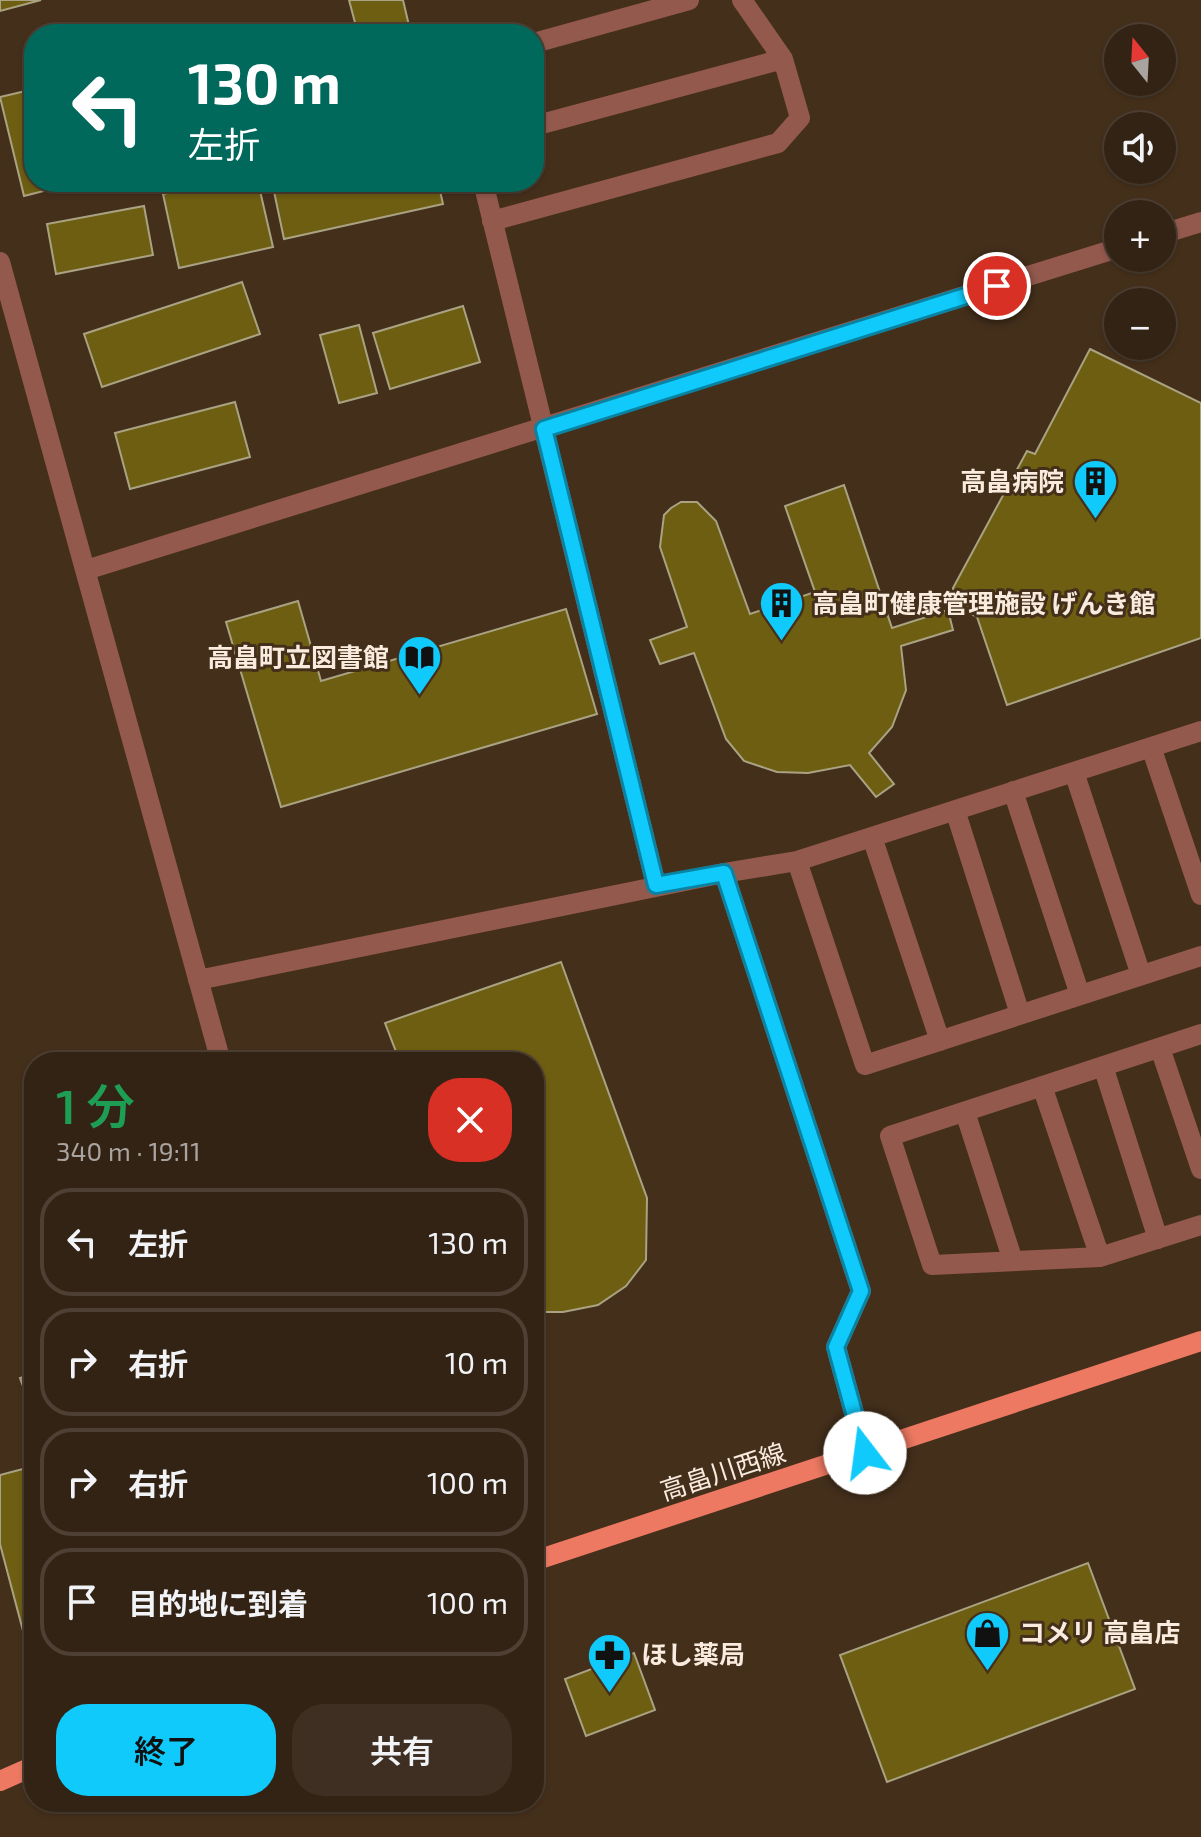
<!DOCTYPE html>
<html lang="ja">
<head>
<meta charset="utf-8">
<style>
	body { margin:0; font-family:"Exo 2","Noto Sans JP",sans-serif; background:#3e2f22; color:#f1f3f6; height:100vh; display:flex; flex-direction:column; font-size:30px; white-space:nowrap }
	* { box-sizing:border-box; margin:0 }
	p { font-size:26px; color:#a9a4a0 }
	.icon { flex:none; width:44px; height:44px; fill:none; stroke:currentColor; stroke-width:2; stroke-linecap:round; stroke-linejoin:round }
	.map { position:relative; flex:1; overflow:hidden }
	.panel { position:absolute; left:24px; top:1052px; width:520px; height:760px; display:flex; flex-direction:column; background:#332314; border-radius:32px; box-shadow:0 2px 6px #0004,0 0 0 2px #4e4034 }
	.panel>* { flex:none }
	.top-card { position:absolute; left:24px; top:24px; width:520px; height:168px; border-radius:32px; box-shadow:0 2px 6px #0004,0 0 0 2px #4e4034; background:#00695c; color:#fff; overflow:hidden }
	.needle { width:52px; rotate:342deg }
	.controls { position:absolute; left:1104px; top:24px; display:grid; gap:16px }
	.controls a { display:grid; place-items:center; width:72px; height:72px; border-radius:50%; background:#332314; box-shadow:0 2px 6px #0004,0 0 0 2px #4e4034; font-size:40px }
	.pin { position:absolute; display:grid; place-items:center; width:68px; height:68px; color:#fff; margin:-34px; border:4px solid #fff; border-radius:50%; box-shadow:0 2px 8px #0007 }
	.me { position:absolute; width:88px; margin:-44px; rotate:345deg; stroke-linejoin:round; filter:drop-shadow(0 0 6px #0008) }
	.turn { display:flex; align-items:center; gap:28px; height:168px; padding:0 32px; font-size:36px }
	.turn .icon { width:104px; height:104px; stroke-width:2.5 }
	.turn b { display:block; font-size:56px; line-height:68px }
	.round { display:grid; place-items:center; flex:none; width:84px; height:84px; border-radius:32px; background:#3e2f22 }
	.head { display:flex; align-items:center; justify-content:space-between; height:136px; padding:0 32px }
	h1 { font-size:48px; font-weight:600; line-height:60px; color:#1e9e55 }
	.action { display:flex; gap:16px; margin-top:auto; padding:16px 32px }
	.action a { flex:1; height:92px; border-radius:32px; background:#0fcafa; color:#111; font-size:32px; font-weight:600; line-height:92px; text-align:center }
	.action a+a { background:#3e2f22; color:#f1f3f6 }
	ul { padding:0; list-style:none }
	li { display:flex; align-items:center; gap:24px; height:108px; margin:0 16px 12px; padding:0 16px; border:4px solid #4e4034; border-radius:32px }
	li div { flex:1 }
	li b { display:block; font-size:30px }
	li em { font-style:normal }
	.map>svg:first-child { display:block }
	.building { fill:#6e5e12; stroke:#aaa383; stroke-width:2 }
	.lines { fill:none; stroke-linecap:round; stroke-linejoin:round }
	.minor { stroke:#93594d; stroke-width:20 }
	.major { stroke:#ee7962; stroke-width:20 }
	.route-casing { stroke:#0a83a2; stroke-width:20 }
	.route { stroke:#0fcafa; stroke-width:14 }
	.labels { text-anchor:middle; stroke-width:6; stroke-linejoin:round; paint-order:stroke }
	.poi-label { font-size:26px; font-weight:bold; fill:#f9ebde; stroke:#442f1b; text-anchor:start }
	.street-label { font-size:26px; fill:#f9ebde; stroke:#442f1b }
</style>
</head>
<body>
<div class="map">
<svg width="1201" height="1837" viewBox="0 0 1201 1837">
	<rect width="100%" height="100%" fill="#442f1b"/>
	<!-- building -->
	<path class="building" d="M0 0H41L0 11Z
		M349 0H403L411 34H358Z
		M34 89V182L71 184 24 196 0 97Z
		M219 182H258L273 247 179 268 163 194Z
		M272 182H438L443 204 284 239Z
		M144 206 153 255 56 274 47 224Z
		M242 282 260 334 102 387 84 334Z
		M463 306 480 362 390 389 373 333Z
		M359 325 377 393 339 403 320 335Z
		M1090 349 1201 403V638L1007 705 977 617 958 607 960 600 953 594V588L1027 451 1035 454Z
		M235 402 250 457 130 489 115 433Z
		M844 485 892 628 948 610 953 630 901 646 906 690 892 727 869 753 894 784 876 797 850 765 808 773 777 772 744 761 726 739 694 653 660 664 650 640 687 627 660 547 664 515 671 508 681 502H697L716 521 750 614 815 592 785 506Z
		M298 601 321 681 566 609 597 714 281 807 226 622Z
		M561 962 647 1198 646 1260 626 1286 598 1305 563 1312H539L534 1311V1062H400L385 1023Z
		M34 1373V1416L20 1378Z
		M34 1466V1660L31 1661 0 1544V1475Z
		M1088 1563 1135 1689 887 1782 840 1655Z
		M634 1653 655 1710 586 1736 565 1679Z"/>
	<g class="lines">
		<!-- minor -->
		<path class="minor" d="M534 43 689 0
			M534 126 783 59
			M483 182 656 885
			M492 221 778 143 800 118 783 59 742 0
			M1162 234 1201 222
			M0 262 221 1062
			M86 570 1118 248
			M1151 747 1201 895
			M1074 772 1141 975
			M1013 791 1080 995
			M955 810 1020 1014
			M872 837 940 1041
			M797 861 865 1065 1201 956
			M724 873 797 861 1201 731
			M198 980 724 873 861 1291 836 1347 865 1453
			M1201 1034 890 1136 932 1265 1100 1257 1201 1225
			M1160 1048 1201 1169
			M1103 1066 1158 1239
			M1042 1086 1100 1257
			M965 1112 1013 1261"/>
		<!-- major -->
		<path class="major" d="M534 1561 1201 1341
			M0 1781 34 1766"/>
	</g>
	<g class="lines">
		<defs>
			<path id="route" d="M865 1453 836 1347 861 1291 724 873 656 885 544 429 997 286"/>
		</defs>
		<!-- route casing -->
		<use href="#route" class="route-casing"/>
		<!-- route -->
		<use href="#route" class="route"/>
	</g>
	<!-- icons -->
	<defs>
		<symbol id="building-pin" viewBox="-11 -11 22 30"><path d="M0 17L-7.5 6A9.5 9.5 0 1 1 7.5 6Z" fill="#0fcafa" stroke="#442f1b"/><path d="M-4-6H4V6H1V3H-1V6H-4ZM-2.5-4.3h1.7v1.8h-1.7ZM.8-4.3h1.7v1.8H.8ZM-2.5-1h1.7V.8h-1.7ZM.8-1h1.7V.8H.8Z" fill="#111"/></symbol>
		<symbol id="library-pin" viewBox="-11 -11 22 30"><path d="M0 17L-7.5 6A9.5 9.5 0 1 1 7.5 6Z" fill="#0fcafa" stroke="#442f1b"/><path d="M-6-4Q-3-5.5-.7-3.5V5Q-3 3-6 4ZM6-4Q3-5.5 .7-3.5V5Q3 3 6 4Z" fill="#111"/></symbol>
		<symbol id="shop-pin" viewBox="-11 -11 22 30"><path d="M0 17L-7.5 6A9.5 9.5 0 1 1 7.5 6Z" fill="#0fcafa" stroke="#442f1b"/><path d="M-5-2.5h2.3a2.7 3.5 0 0 1 5.4 0H5L5.5 6h-11ZM-1.5-2.5h3a1.5 2.3 0 0 0-3 0Z" fill="#111"/></symbol>
		<symbol id="pharmacy-pin" viewBox="-11 -11 22 30"><path d="M0 17L-7.5 6A9.5 9.5 0 1 1 7.5 6Z" fill="#0fcafa" stroke="#442f1b"/><path d="M-2-6h4v4h4v4h-4v4h-4v-4h-4v-4h4Z" fill="#111"/></symbol>
	</defs>
	<g fill-rule="evenodd">
		<use href="#building-pin" x="1070" y="456" width="51" height="69"/>
		<use href="#building-pin" x="756" y="578" width="51" height="69"/>
		<use href="#library-pin" x="394" y="632" width="51" height="69"/>
		<use href="#shop-pin" x="962" y="1608" width="51" height="69"/>
		<use href="#pharmacy-pin" x="584" y="1630" width="51" height="69"/>
	</g>
	<g class="labels">
		<!-- poi labels -->
		<g class="poi-label">
			<text x="1064" y="491" text-anchor="end">高畠病院</text>
			<text x="812" y="613">高畠町健康管理施設 げんき館</text>
			<text x="389" y="667" text-anchor="end">高畠町立図書館</text>
			<text x="1019" y="1642">コメリ 高畠店</text>
			<text x="641" y="1664">ほし薬局</text>
		</g>
		<!-- street labels -->
		<g class="street-label">
			<text transform="translate(723 1472) rotate(-18)" y="9">高畠川西線</text>
		</g>
	</g>
</svg>
<div class="controls">
<a><svg class="needle" viewBox="-14 -14 28 28"><path d="M0-13l5 13h-10z" fill="#e53935"/><path d="M0 13l5-13h-10z" fill="#a9a4a0"/></svg></a>
<a><svg class="icon" aria-label="sound" viewBox="0 0 24 24"><path d="M4 9h4l5-4v14l-5-4H4zM17 9q2 3 0 6"/></svg></a>
<a>+</a>
<a>−</a>
</div>
<div class="pin" style="left:997px;top:286px;background:#d93025"><svg class="icon" aria-label="arrive" viewBox="0 0 24 24"><path d="M6 21V4h12l-3 4 3 4H6"/></svg></div>
<svg class="me" style="left:865px;top:1453px" viewBox="-20 -20 40 40"><circle r="19" fill="#fff"/><path d="M0-13L10 11 0 6-10 11z" fill="#0fcafa"/></svg>
<div class="top-card">
<div class="turn"><svg class="icon" aria-label="left" viewBox="0 0 24 24"><path d="M17 20v-9H6M10 6l-5 5 5 5"/></svg><div><b>130 m</b>左折</div></div>
</div>
<section class="panel">
<div class="head"><div><h1>1 分</h1><p>340 m · 19:11</p></div><a class="round" style="background:#d93025;color:#fff"><svg class="icon" aria-label="close" viewBox="0 0 24 24"><path d="M6 6l12 12M18 6L6 18"/></svg></a></div>
<ul>
<li><svg class="icon" aria-label="left" viewBox="0 0 24 24"><path d="M17 20v-9H6M10 6l-5 5 5 5"/></svg><div><b>左折</b></div><em>130 m</em></li>
<li><svg class="icon" aria-label="right" viewBox="0 0 24 24"><path d="M7 20v-9h11M14 6l5 5-5 5"/></svg><div><b>右折</b></div><em>10 m</em></li>
<li><svg class="icon" aria-label="right" viewBox="0 0 24 24"><path d="M7 20v-9h11M14 6l5 5-5 5"/></svg><div><b>右折</b></div><em>100 m</em></li>
<li><svg class="icon" aria-label="arrive" viewBox="0 0 24 24"><path d="M6 21V4h12l-3 4 3 4H6"/></svg><div><b>目的地に到着</b></div><em>100 m</em></li>
</ul>
<div class="action"><a>終了</a><a>共有</a></div>
</section>
</div>
</body>
</html>
